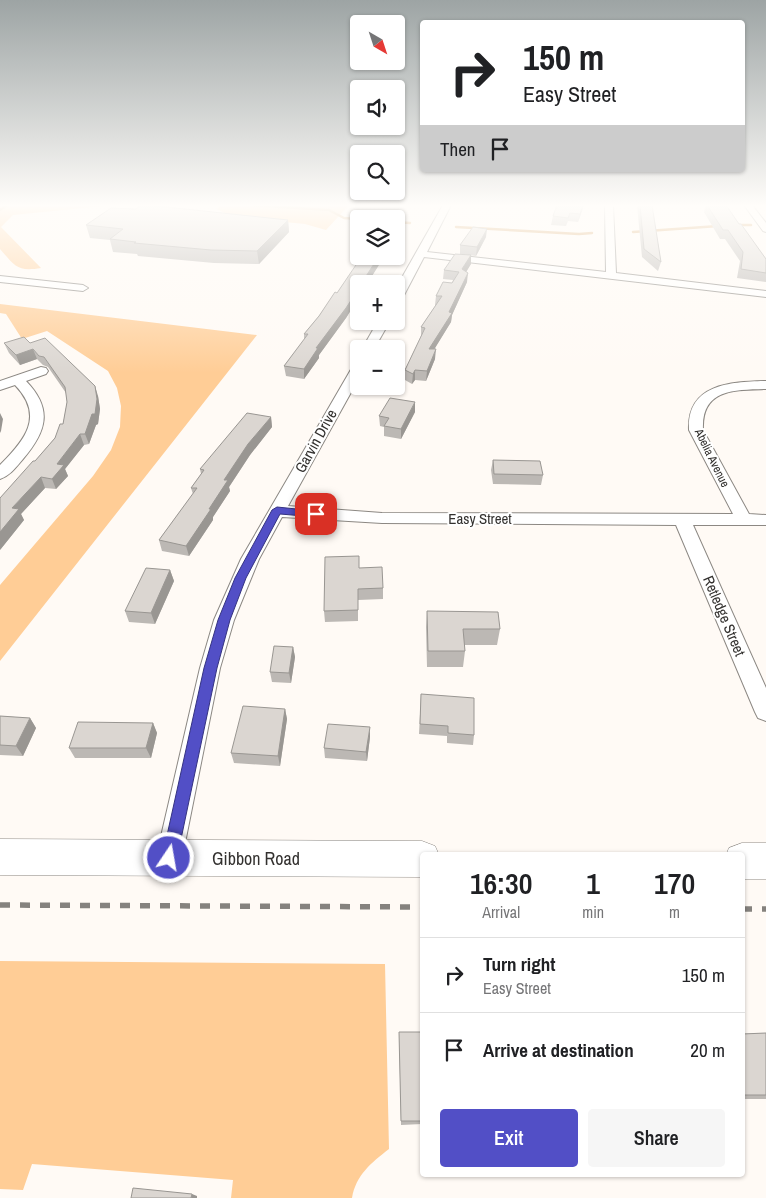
<!DOCTYPE html>
<html lang="en">
<head>
<meta charset="utf-8">
<style>
	body { margin:0; font-family:"Archivo Narrow",sans-serif; background:#f6f6f6; color:#202124; height:100vh; display:flex; flex-direction:column; font-size:19px; white-space:nowrap }
	* { box-sizing:border-box; margin:0 }
	p { font-size:16px; color:#757577 }
	.icon { flex:none; width:28px; height:28px; fill:none; stroke:currentColor; stroke-width:2; stroke-linecap:round; stroke-linejoin:round }
	.map { position:relative; flex:1; overflow:hidden }
	.panel { position:absolute; left:420px; top:852px; width:325px; height:325px; display:flex; flex-direction:column; background:#fff; border-radius:5px; box-shadow:0 1px 4px #0004 }
	.panel>* { flex:none }
	.top-card { position:absolute; left:420px; top:20px; width:325px; height:152px; border-radius:5px; box-shadow:0 1px 4px #0004; background:#fff; color:#202124; overflow:hidden }
	.needle { width:32px; rotate:141deg }
	.tools { position:absolute; left:350px; top:15px; display:grid; gap:10px }
	.tools a { display:grid; place-items:center; width:55px; height:55px; border-radius:5px; background:#fff; box-shadow:0 1px 4px #0004; font-size:25px }
	.pin { position:absolute; display:grid; place-items:center; width:42px; height:42px; color:#fff; margin:-21px; border-radius:10px; box-shadow:0 2px 8px #0006 }
	.me { position:absolute; width:55px; margin:-28px; rotate:12deg; stroke-linejoin:round; filter:drop-shadow(0 0 4px #0008) }
	.turn { display:flex; align-items:center; gap:18px; height:105px; padding:0 20px; font-size:22px }
	.turn .icon { width:65px; height:65px; stroke-width:2.5 }
	.turn b { display:block; font-size:35px; line-height:42px }
	.then { display:flex; align-items:center; height:48px; padding:0 20px; background:#0003; gap:10px; font-size:19px }
	.eta { display:flex; justify-content:space-evenly; align-items:center; height:85px; text-align:center }
	.eta b { font-size:30px; font-weight:600; line-height:35px }
	.cta { display:flex; gap:10px; margin-top:auto; padding:10px 20px }
	.cta a { flex:1; height:58px; border-radius:5px; background:#524fc6; color:#fff; font-size:20px; font-weight:600; line-height:58px; text-align:center }
	.cta a+a { background:#f6f6f6; color:#202124 }
	ul { padding:0; list-style:none }
	li { display:flex; align-items:center; gap:15px; height:75px; padding:0 20px; border-top:1px solid #e0e0e0 }
	li div { flex:1 }
	li b { display:block; font-size:19px }
	li em { font-style:normal }
	.map>svg:first-child { display:block }
	.green { fill:#ffcd96 }
	.lines { fill:none; stroke-linecap:round; stroke-linejoin:round }
	.stream { stroke:#ce8d3e; stroke-width:2.5 }
	.minor-casing { stroke:#8c8883; stroke-width:2 }
	.secondary-casing { stroke:#8c8883; stroke-width:1 }
	.minor { fill:#fff; fill-rule:evenodd }
	.secondary { fill:#fff; fill-rule:evenodd }
	.rail { stroke:#85827e; stroke-width:5.5; stroke-dasharray:10 10; stroke-linecap:butt }
	.wall { fill:#bcb8b4 }
	.shaded-wall { fill:#999692 }
	.building { fill:#dbd6d1; stroke:#999692 }
	.route { fill:#524fc6; stroke:#353381 }
	.labels { text-anchor:middle; stroke-width:4; stroke-linejoin:round; paint-order:stroke }
	.far-street-label { font-size:12px; fill:#33312f; stroke:#fff }
	.street-label { font-size:15px; fill:#33312f; stroke:#fff }
	.near-street-label { font-size:18px; fill:#33312f; stroke:#fff }
</style>
</head>
<body>
<div class="map">
<svg width="766" height="1198" viewBox="0 0 766 1198">
	<rect width="100%" height="100%" fill="#fffaf5"/>
	<!-- green -->
	<path class="green" d="M0 205H174L104 206 13 215 1 227 41 268C17 272 15 266 0 249Z
		M220 205H349L326 230 305 224 232 217 217 209Z
		M0 304 257 335 0 661V585L93 476 111 450 120 427 121 406 117 388 108 371 47 331 22 339 6 314 0 313Z
		M0 961 385 964 389 1149C371 1163 356 1175 352 1198H231L233 1180 32 1164 23 1190 0 1189Z"/>
	<g class="lines">
		<!-- stream -->
		<path class="stream" d="M251 205 329 210 344 218 359 219
			M0 210 7 205
			M396 222 410 223
			M737 225H751
			M456 227 579 234 592 233
			M633 232 718 226"/>
		<defs>
			<path id="minor" d="M443 205H451L427 252 606 272 605 205H613L616 273 766 291V297L424 257 402 299 396 302V288Z
				M744 205H752L766 223V232L763 231Z
				M0 276 83 285 88 288 83 291 0 282Z
				M378 321H390L374 349H362Z
				M359 362V378L288 506 382 513 733 514 689 430C687 384 730 382 766 381V389C734 390 701 389 703 430L749 514 766 515V525H693L766 688V721L758 718 755 712 676 525 382 523 282 517 259 559 234 620 220 668 182 858 178 867 169 870 160 867 156 858 200 668 214 620 241 559 353 366Z
				M41 367 46 368 48 371 46 374 26 381C53 409 47 431 23 459 17 466 10 476 0 479V465C25 440 45 416 15 385L0 390V381Z"/>
			<path id="secondary" d="M0 839 422 841 435 846 439 855H422V877L0 875Z
				M742 843H766V879H742V855H726L729 848Z"/>
		</defs>
		<!-- minor casing -->
		<use href="#minor" class="minor-casing"/>
		<!-- secondary casing -->
		<use href="#secondary" class="secondary-casing"/>
		<!-- minor -->
		<use href="#minor" class="minor"/>
		<!-- secondary -->
		<use href="#secondary" class="secondary"/>
		<!-- rail -->
		<path class="rail" d="M0 905 422 907
			M742 909H766"/>
	</g>
	<!-- wall -->
	<path class="wall" d="M557 205H584L578 222 568 221 566 226 551 225 553 216Z
		M637 205H652L661 262 658 271 642 257Z
		M706 205H726L739 224 766 259V282L737 278 740 261 725 239H720L704 212Z
		M288 220 289 232 259 264 214 263 138 256 137 254 113 252 110 240 90 238 86 225Z
		M486 237 476 256 460 254V245Z
		M384 256 367 284H359V297L346 318 319 355V358L304 379 286 376 284 366 304 340V334L319 316 337 293Z
		M471 264 466 271 467 282 452 315 451 322 434 349 435 359 426 381 415 380 412 384 405 380V370L421 336V327L436 305H435L436 296 452 283 453 280 443 279 444 270Z
		M4 343H30L98 396 100 409 98 424 96 425 89 444 84 445 65 469 68 476 56 489 45 488 21 514 24 520 0 550 35 461 55 438 63 424 67 402 66 393 48 367 43 365 37 359 20 365 9 353Z
		M415 412 401 439 384 436V427L380 426 379 416Z
		M271 417 272 427 250 455 229 487 230 491 213 517V520L189 556 162 551 159 540 193 494 191 488 201 474 200 469Z
		M493 460 543 475 541 485 493 484 491 470Z
		M360 568 383 588V599L358 600V621L325 622 324 611Z
		M170 570 174 581 155 624 129 622 125 611Z
		M427 611 500 629 497 645H464L465 651 463 667H427L426 627Z
		M293 647 295 657 291 683 272 682 270 672Z
		M421 694 474 735 473 745 447 743V736L419 734Z
		M285 709 287 719 280 766 234 763 231 753Z
		M0 716 30 718 36 728 23 756 0 755Z
		M153 723 157 733 151 758H75L69 748Z
		M370 737 367 761 325 758 324 748Z
		M399 1032H422V1124L401 1125Z
		M766 1033V1099H742V1034Z"/>
	<!-- shaded-wall -->
	<path class="shaded-wall" d="M583 205H584L578 222 580 214Z
		M288 220 289 232 259 264 257 251Z
		M487 229 486 237 476 256 477 247Z
		M471 255V264L462 279V269Z
		M379 256H384V257L367 284H361Z
		M468 273 467 282 452 315 451 322 429 358V349L449 312Z
		M359 288V297L346 318 319 355V358L304 379V369L316 348Z
		M33 349 37 359 20 365 16 355Z
		M436 349 435 359 426 381 427 371Z
		M415 370V380L412 384 413 374Z
		M95 386 98 396 100 409 98 424 96 425 89 444 85 434Z
		M415 402V412L401 439V429Z
		M0 413 3 419 1 431 0 433Z
		M271 417 272 427 250 455 229 487 230 491 213 517V520L189 556 186 546 209 509 224 480 248 444Z
		M80 434 84 445 65 469 68 476 56 489 52 479 57 464Z
		M41 477 45 488 21 514 24 520 0 550V532L12 508Z
		M170 570 174 581 155 624 151 613Z
		M293 647 295 657 291 683 289 673Z
		M285 709 287 719 280 766 278 756Z
		M30 718 36 728 23 756 16 746Z
		M153 723 157 733 151 758 146 748Z
		M370 727V737L367 761 366 752Z
		M192 1194 197 1196V1198H191Z"/>
	<!-- building -->
	<path class="building" d="M141 205H147L288 220 257 251 211 250 134 243 136 242 110 239 123 229 86 225 111 208 136 209Z
		M557 205H583L580 214 570 213 568 218 553 216Z
		M640 205H652L661 262 644 249Z
		M707 205H726L739 224H741L766 259V273L741 269 743 252 728 230H723Z
		M473 227 487 229 477 247 460 245Z
		M455 254 471 255 462 269 468 273 449 312 452 313 429 349H436L427 371 415 370 413 374 405 370 425 328 421 327 442 296H436L443 282 452 283 459 272 444 270Z
		M362 256H379L361 284H359V288L346 308 316 348H318L304 369 284 366 308 334H304L319 316 335 292 337 293Z
		M24 337 30 343 45 338 95 386 97 399 95 414H92L85 434H80L57 464 64 465 52 479 41 477 12 508 19 509 0 532V498L33 461H35L55 438 60 424H63L67 402 65 387 44 357 39 356 33 349 16 355 4 343Z
		M390 398 415 402 401 429 384 426 389 418 379 416Z
		M247 413 271 417 248 444 224 480H228L209 509H211L186 546 159 540 197 488H191L204 470 200 469Z
		M493 460 540 461 543 475 494 474Z
		M359 556V568L382 567 383 588 358 589V610L324 611 325 557Z
		M146 568 170 570 151 613 125 611Z
		M427 611 498 612 500 629H463L465 651H428Z
		M274 646 293 647 289 673 270 672Z
		M421 694 474 698V735L448 733V726L420 724Z
		M243 706 285 709 278 756 231 753Z
		M0 716 30 718 16 746 0 745Z
		M78 722 153 723 146 748H69Z
		M328 724 370 727 366 752 324 748Z
		M399 1032H422V1121H401Z
		M766 1033V1095H742V1034Z
		M133 1188 192 1194 191 1198H131Z"/>
	<!-- sky -->
	<linearGradient id="sky" x2="0" y2="1"><stop stop-color="#9da4a4"/><stop offset="0.55" stop-color="#fffdfa"/><stop offset="1" stop-color="#fffdfa" stop-opacity="0"/></linearGradient>
	<rect width="766" height="373" fill="url(#sky)"/>
	<!-- route -->
	<path class="route" d="M277 507 316 511 321 514 316 517 280 514 246 578 230 620 217 668 177 858 175 863 169 866 164 863 162 858 204 668 218 620 235 578 272 510Z"/>
	<g class="labels">
		<!-- far-street labels -->
		<g class="far-street-label">
			<text transform="translate(712 458) rotate(64)" y="4">Abelia Avenue</text>
		</g>
		<!-- street labels -->
		<g class="street-label">
			<text transform="translate(316 441) rotate(-61)" y="5">Garvin Drive</text>
			<text x="480" y="524">Easy Street</text>
			<text transform="translate(724 616) rotate(67)" y="5">Retledge Street</text>
		</g>
		<!-- near-street labels -->
		<g class="near-street-label">
			<text x="256" y="865">Gibbon Road</text>
		</g>
	</g>
</svg>
<div class="tools">
<a><svg class="needle" viewBox="-14 -14 28 28"><path d="M0-13l5 13h-10z" fill="#e53935"/><path d="M0 13l5-13h-10z" fill="#757577"/></svg></a>
<a><svg class="icon" aria-label="sound" viewBox="0 0 24 24"><path d="M4 9h4l5-4v14l-5-4H4zM17 9q2 3 0 6"/></svg></a>
<a><svg class="icon" aria-label="search" viewBox="0 0 24 24"><circle cx="10" cy="10" r="6"/><path d="M15 15l6 6"/></svg></a>
<a><svg class="icon" aria-label="layers" viewBox="0 0 24 24"><path d="M12 4l9 5-9 5-9-5zM3 14l9 5 9-5"/></svg></a>
<a>+</a>
<a>−</a>
</div>
<div class="pin" style="left:316px;top:514px;background:#d93025"><svg class="icon" aria-label="arrive" viewBox="0 0 24 24"><path d="M6 21V4h12l-3 4 3 4H6"/></svg></div>
<svg class="me" style="left:169px;top:858px" viewBox="-20 -20 40 40"><circle r="17" fill="#524fc6" stroke="#fff" stroke-width="3"/><path d="M0-11L8 9 0 5-8 9z" fill="#fff"/></svg>
<div class="top-card">
<div class="turn"><svg class="icon" aria-label="right" viewBox="0 0 24 24"><path d="M7 20v-9h11M14 6l5 5-5 5"/></svg><div><b>150 m</b>Easy Street</div></div>
<div class="then">Then<svg class="icon" aria-label="arrive" viewBox="0 0 24 24"><path d="M6 21V4h12l-3 4 3 4H6"/></svg></div>
</div>
<section class="panel">
<div class="eta">
<div><b>16:30</b><p>Arrival</p></div>
<div><b>1</b><p>min</p></div>
<div><b>170</b><p>m</p></div>
</div>
<ul>
<li><svg class="icon" aria-label="right" viewBox="0 0 24 24"><path d="M7 20v-9h11M14 6l5 5-5 5"/></svg><div><b>Turn right</b><p>Easy Street</p></div><em>150 m</em></li>
<li><svg class="icon" aria-label="arrive" viewBox="0 0 24 24"><path d="M6 21V4h12l-3 4 3 4H6"/></svg><div><b>Arrive at destination</b></div><em>20 m</em></li>
</ul>
<div class="cta"><a>Exit</a><a>Share</a></div>
</section>
</div>
</body>
</html>
